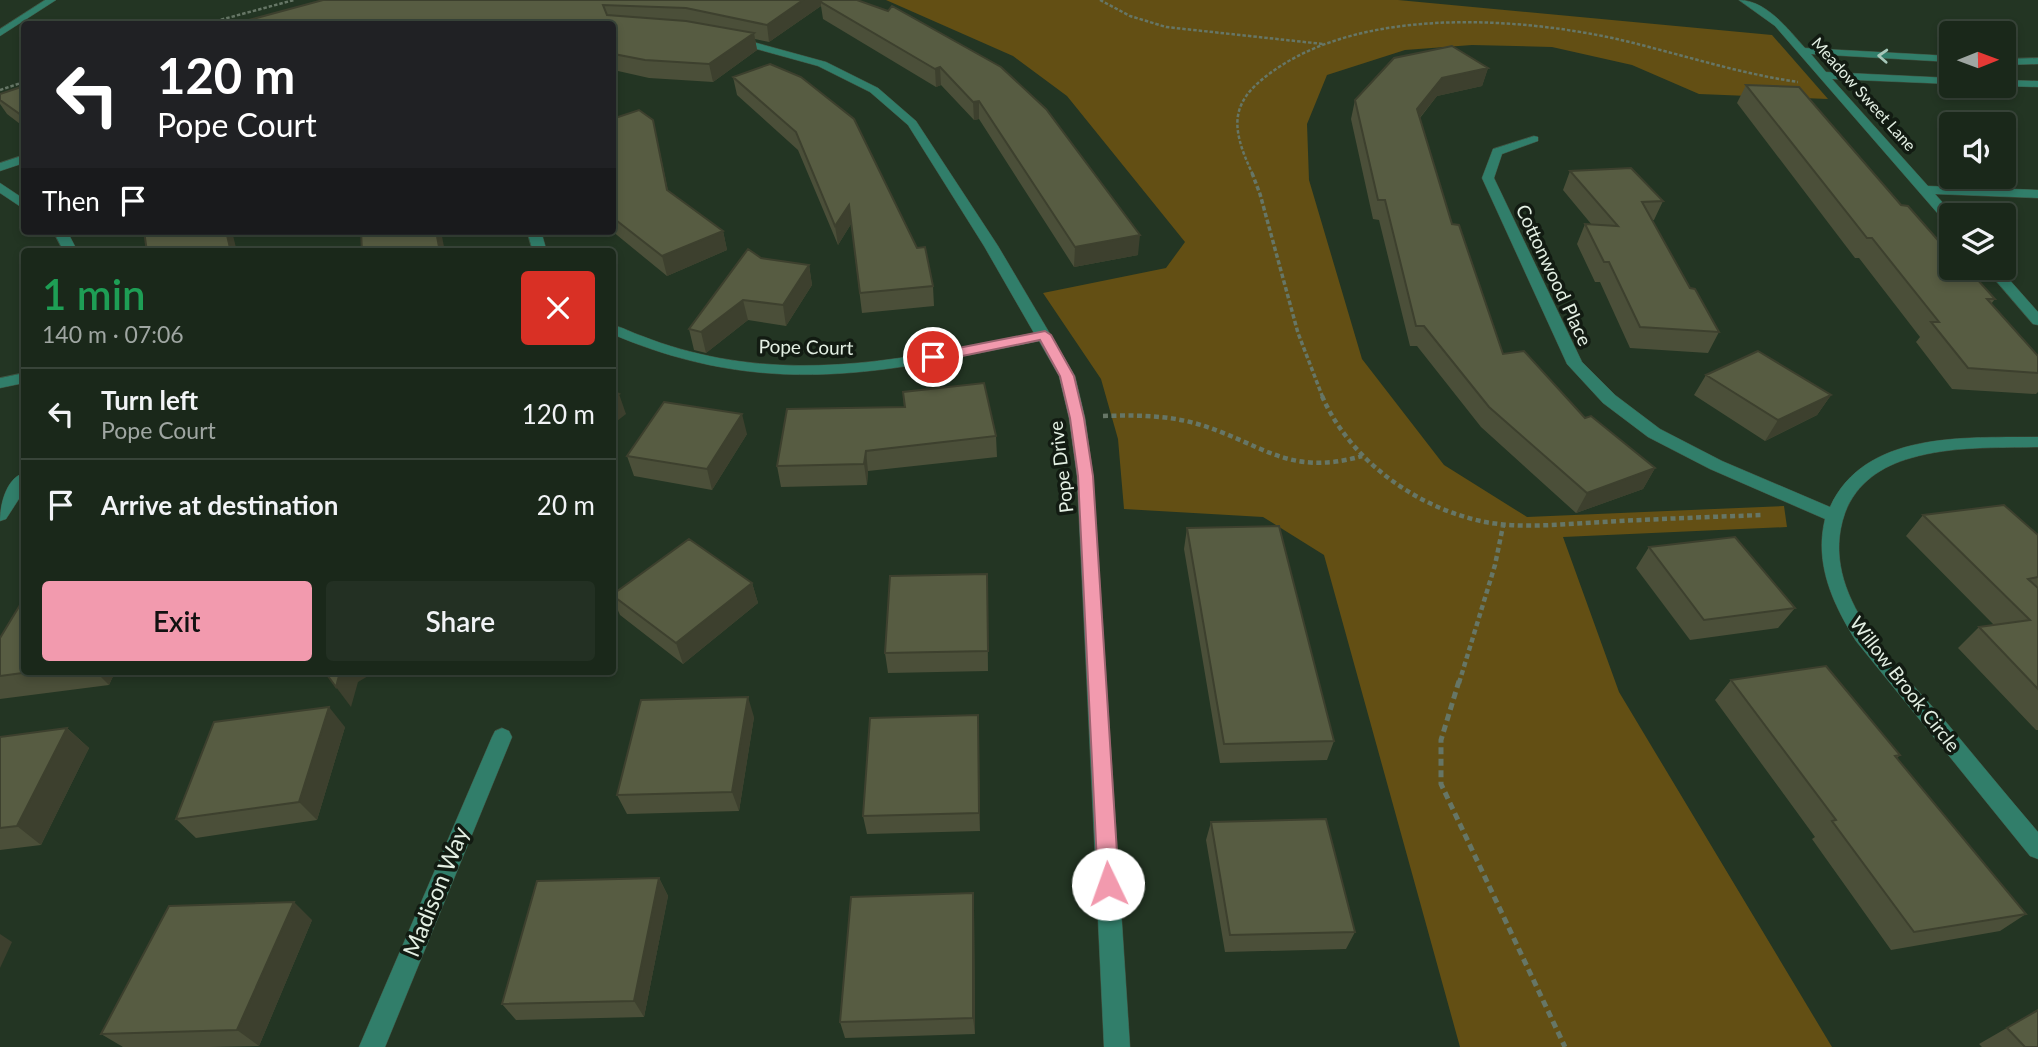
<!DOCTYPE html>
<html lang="en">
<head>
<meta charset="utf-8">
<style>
	body { margin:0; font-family:Lato,sans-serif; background:#233023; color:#f1f3f6; height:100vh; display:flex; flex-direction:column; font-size:26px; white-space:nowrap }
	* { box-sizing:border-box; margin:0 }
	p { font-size:23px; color:#9fa6a2 }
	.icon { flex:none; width:38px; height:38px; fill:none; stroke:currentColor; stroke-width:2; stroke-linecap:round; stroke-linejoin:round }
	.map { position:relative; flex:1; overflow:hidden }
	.sheet { position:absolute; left:21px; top:248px; width:595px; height:427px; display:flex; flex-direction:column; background:#1a281a; border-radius:7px; box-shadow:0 4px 10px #0003,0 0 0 2px #384439 }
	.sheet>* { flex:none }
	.top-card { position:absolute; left:21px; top:21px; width:595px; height:214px; border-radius:7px; box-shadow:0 4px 10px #0003,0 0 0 2px #384439; background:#202124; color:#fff; overflow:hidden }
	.needle { width:46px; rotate:89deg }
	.fabs { position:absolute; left:1939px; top:21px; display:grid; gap:14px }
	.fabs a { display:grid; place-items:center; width:77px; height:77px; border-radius:7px; background:#1a281a; box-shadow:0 4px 10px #0003,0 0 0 2px #384439; font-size:35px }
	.pin { position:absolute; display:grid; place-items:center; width:60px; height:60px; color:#fff; margin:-30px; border:4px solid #fff; border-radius:50%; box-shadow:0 2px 7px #0007 }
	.me { position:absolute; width:77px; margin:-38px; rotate:357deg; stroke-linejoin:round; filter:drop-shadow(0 0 5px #0008) }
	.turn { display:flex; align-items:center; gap:24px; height:147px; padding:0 21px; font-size:32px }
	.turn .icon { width:91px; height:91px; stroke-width:2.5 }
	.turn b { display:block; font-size:49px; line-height:60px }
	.then { display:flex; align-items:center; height:66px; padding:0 21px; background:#0003; gap:14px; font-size:26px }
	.round { display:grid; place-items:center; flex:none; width:74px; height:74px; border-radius:7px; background:#233023 }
	.head { display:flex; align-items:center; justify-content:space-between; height:119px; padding:0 21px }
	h1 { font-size:42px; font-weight:600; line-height:52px; color:#1e9e55 }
	.cta { display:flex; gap:14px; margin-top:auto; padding:14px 21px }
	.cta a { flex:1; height:80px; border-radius:7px; background:#f29aae; color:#111; font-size:28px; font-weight:600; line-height:80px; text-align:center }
	.cta a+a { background:#233023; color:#f1f3f6 }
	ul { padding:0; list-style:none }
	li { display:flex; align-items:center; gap:21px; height:91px; padding:0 21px; border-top:2px solid #384439 }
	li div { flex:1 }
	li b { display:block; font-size:26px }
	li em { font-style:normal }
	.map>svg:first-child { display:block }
	.green { fill:#634f14 }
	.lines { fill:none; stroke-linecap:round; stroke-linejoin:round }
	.minor-casing { stroke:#425342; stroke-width:1 }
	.path-far3 { stroke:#667666; stroke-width:2.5; stroke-dasharray:3.5 2; stroke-linecap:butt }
	.path-far2 { stroke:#667666; stroke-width:3.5; stroke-dasharray:4.5 2.5; stroke-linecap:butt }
	.path-far1 { stroke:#667666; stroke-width:4.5; stroke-dasharray:5 3.5; stroke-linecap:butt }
	.path { stroke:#667666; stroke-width:5; stroke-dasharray:7 4.5; stroke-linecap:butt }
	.minor { fill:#317e6a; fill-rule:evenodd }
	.wall { fill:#4b4f39 }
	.shaded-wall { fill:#3d402e }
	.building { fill:#575c42; stroke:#3d402e; stroke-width:2 }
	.oneway { stroke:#a5c7b9 }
	.route { fill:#f29aae; stroke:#9d6471; stroke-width:2 }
	.labels { text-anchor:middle; stroke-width:7; stroke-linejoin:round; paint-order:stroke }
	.far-street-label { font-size:16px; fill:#e3efe3; stroke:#121b12 }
	.street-label { font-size:19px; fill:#e3efe3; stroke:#121b12 }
	.near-street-label { font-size:23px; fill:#e3efe3; stroke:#121b12 }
</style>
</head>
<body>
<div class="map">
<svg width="2038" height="1047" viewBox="0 0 2038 1047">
	<rect width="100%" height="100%" fill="#233523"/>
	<!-- green -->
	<path class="green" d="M886 0H1398L1772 35 1828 99 1699 94 1632 65 1552 47 1472 45 1405 50 1327 75 1307 124 1309 180 1362 359 1444 465 1527 517 1784 506 1787 527 1563 537 1619 692 1832 1047H1460L1324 555 1263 517 1124 509 1118 439 1101 379 1043 293 1166 268 1185 242 1067 96 1013 56Z"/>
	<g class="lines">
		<defs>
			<path id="minor" d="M45 0H56L0 36V29Z
				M1739 0C1766 0 1788 29 1805 48L1951 56V62L1811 54 1826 72 1951 78V84L1832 79 1928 186 2038 190V198L1935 194 1954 215H1951V224L1946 223 1775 26Z
				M735 37 826 62 878 88 916 121 998 246 1075 376 1085 418 1093 476 1130 1047H1104L1077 476 1069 418 1059 376 1039 341C883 373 767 400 612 334V325C623 327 632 333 642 336 667 346 693 353 719 358 827 378 929 354 1034 333L984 246 908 125 870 92 818 66 731 42 730 40Z
				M2038 58V64L2004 65V59Z
				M2004 80 2038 81V87L2004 86Z
				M1534 136 1538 137V141L1502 154 1494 178 1582 362 1615 395 1660 429 1722 461 1830 507C1865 430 1967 438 2038 437V447C1996 448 1952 446 1911 458 1882 466 1856 483 1845 513 1816 595 1899 667 1946 722 1977 759 2007 796 2038 832V859L2030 856 1856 641C1833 604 1814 564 1825 519L1710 469 1648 437 1603 403 1567 364 1482 178 1493 149Z
				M24 155V163L0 171V163Z
				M0 183 24 199V209L0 193Z
				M53 231H67L78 252H64Z
				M527 231H541L547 252H533Z
				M1985 268H1999L2038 312V325L2033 324Z
				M24 373V383L0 388V378Z
				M24 473V491L6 519 0 521C0 505 6 478 24 473Z
				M502 728 509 731 512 737 385 1047H359L492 737 495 731Z"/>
		</defs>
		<!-- minor casing -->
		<use href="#minor" class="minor-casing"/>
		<!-- path-far3 -->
		<path class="path-far3" d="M1100 0 1130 16 1166 27 1323 44
			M205 24 294 0
			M0 90 24 82
			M1253 175C1229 124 1229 100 1279 67 1369 8 1516 17 1617 39 1677 53 1736 73 1798 82"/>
		<!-- path-far2 -->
		<path class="path-far2" d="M1252 173 1260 194 1298 333 1323 398"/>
		<!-- path-far1 -->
		<path class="path-far1" d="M1322 396C1350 460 1416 508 1485 522 1523 529 1563 524 1602 522 1655 519 1709 517 1762 515
			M1103 416C1133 415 1164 415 1194 423 1260 441 1286 478 1362 456
			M1459 683 1495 565 1503 526"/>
		<!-- path -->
		<path class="path" d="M1459 681 1441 740V784L1565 1047"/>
		<!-- minor -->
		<use href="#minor" class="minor"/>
	</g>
	<!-- wall -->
	<path class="wall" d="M857 0 888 11 1138 255 1074 267 979 119 974 120 941 85 936 87 823 19 821 6 769 42 755 39 757 50 713 82 649 78 618 71 613 53 612 24 305 4Z
		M770 64 933 286 934 306 862 313 851 224 838 245 798 150 737 95 733 77Z
		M1488 68 1482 86 1437 96 1420 118 1452 224 1503 354 1585 418 1655 468 1643 489 1576 513 1481 427 1417 346H1410L1379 220 1373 219 1351 119 1355 100Z
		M1746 85 1901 205 1995 299 1991 304 2038 356V392L2036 394 1952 389 1916 342 1920 337 1859 258H1855L1737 103Z
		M24 86V127L7 114 0 104V94Z
		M612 119 657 138 668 191 723 231 727 250 667 276 612 231Z
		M1570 171 1663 201 1654 220H1652L1690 288 1719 332 1708 353 1630 348 1600 282H1595L1577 244 1585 224 1592 225 1563 190Z
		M761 258 809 265 812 285 786 326 748 320 706 353 694 350 689 329Z
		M1706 375 1831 395 1817 415 1765 441 1694 395Z
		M903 392 996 436 997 457 868 471 867 485 781 487 777 466 904 407Z
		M747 434 712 490 634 476 627 456Z
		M1923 515 2038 535V730H2036L1958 648 1979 627 1994 625 1906 536Z
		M1187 528 1334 741 1327 760 1220 763 1184 549Z
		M1649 547 1795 608 1778 628 1690 640 1636 568Z
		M987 574 988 671 888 673 885 653Z
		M752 583 758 603 683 664 620 615 612 597V595Z
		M0 638 24 672H115L109 685 0 699Z
		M1731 680 1900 755 1897 758 2026 914 2000 931 1891 950 1812 839 1815 837 1715 700Z
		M978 715 980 831 867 834 863 816Z
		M754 717 739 811 627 814 617 795Z
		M345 727 317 820 196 838 176 819Z
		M67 728 89 748 41 845 0 850V737Z
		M1211 822 1355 932 1346 949 1225 952 1206 840Z
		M659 878 668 896 644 1017 516 1020 502 1004Z
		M974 910 975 1034 845 1038 840 1022Z
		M312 920 259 1046 210 1047H123L101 1034Z
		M2038 1010V1047H1982L1979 1044Z"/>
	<!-- shaded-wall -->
	<path class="shaded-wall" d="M803 0H823L821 2V6L769 42 767 25Z
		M754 33 757 50 713 82 709 64Z
		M940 67 941 85 936 87 935 69Z
		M1488 68 1482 86 1437 96 1412 127 1417 109 1442 78Z
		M979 101V119L974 120 973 102Z
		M849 205 851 224 838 245 835 226Z
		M226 231H232L237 252H231Z
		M436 231H441L445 252H440Z
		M723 231 727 250 667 276 662 256Z
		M1140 235 1138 255 1074 267 1075 247Z
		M809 265 812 285 786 326 783 305Z
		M743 300 748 320 706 353 701 332Z
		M619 394 626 414 612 425V399Z
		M1831 395 1817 415 1765 441 1778 420Z
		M742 414 747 434 712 490 707 469Z
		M866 451 868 471 867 485 864 464Z
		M1655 468 1643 489 1576 513 1587 493Z
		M752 583 758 603 683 664 676 643Z
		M96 672H115L109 685Z
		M340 672H375L358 682 351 707 336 687Z
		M748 697 754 717 739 811 732 792Z
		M329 707 345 727 317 820 299 802Z
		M978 715 979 735 980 831 979 813Z
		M67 728 89 748 41 845 17 826Z
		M659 878 668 896 644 1017 634 1001Z
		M973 893 974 910 975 1034 973 1018Z
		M294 902 312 920 259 1046 237 1030Z
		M0 934 12 942 0 968Z"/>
	<!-- building -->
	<path class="building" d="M323 0H803L767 25 686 8 603 5 607 15 686 21 754 33 709 64 645 60 614 54 612 50V24H234Z
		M822 0H857L888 11 892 6 1001 67 1046 109 1140 235 1075 247 979 101 973 102 940 67 935 69 821 2Z
		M1452 46 1488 68 1442 78 1417 109 1452 224 1459 225 1503 354 1524 351 1585 418 1591 416 1655 468 1587 493 1489 407 1424 326H1416L1385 200H1378L1355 100 1394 58Z
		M770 64 801 77 854 119 917 248 925 247 933 286 860 293 849 205 835 226 796 132 733 77Z
		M1746 85 1799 87 1901 205 1908 206 1951 255V268H1967L1995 299H1987L2038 356V373L1968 368 1931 322H1939L1872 238H1867Z
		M24 86V117L0 100V94Z
		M639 110 653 120 667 190 723 231 662 256 612 217V119Z
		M1631 168 1663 201 1642 202 1690 288 1695 289 1719 332 1640 327 1609 262H1604L1585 224 1618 226 1570 171Z
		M144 231H226L231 252H147Z
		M361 231H436L440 252H362Z
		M748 249 761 258 809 265 783 305 743 300 701 332 689 329Z
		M1758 351 1831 395 1778 420 1706 375Z
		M984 383 996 436 866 451 864 464 777 466 787 409 905 407 903 392Z
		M612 391 619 394 612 399Z
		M664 402 742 414 707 469 627 456Z
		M2004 505 2038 535V577L2028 579 2038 588V689L1979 627 2030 620 1923 515Z
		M1279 526 1334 741 1224 744 1187 528Z
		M1735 537 1795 608 1704 620 1649 547Z
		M689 539 752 583 676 643 612 595Z
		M987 574 988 651 885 653 890 576Z
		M24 599V672H30L0 676V638L23 600Z
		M1826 666 1900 755 1895 756 2026 914 1914 932 1832 821 1836 820 1731 680Z
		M325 672H340L336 687Z
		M748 697 732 792 617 795 641 700Z
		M329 707 299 802 176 819 214 722Z
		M978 715 979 813 863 816 870 718Z
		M67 728 17 826 0 828V737Z
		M1326 819 1355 932 1230 935 1211 822Z
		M659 878 634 1001 502 1004 537 881Z
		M973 893V1018L840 1022 851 897Z
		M294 902 237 1030 101 1034 169 906Z
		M2038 1010V1047H2025L2007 1028Z"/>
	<!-- one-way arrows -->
	<defs><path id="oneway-chevron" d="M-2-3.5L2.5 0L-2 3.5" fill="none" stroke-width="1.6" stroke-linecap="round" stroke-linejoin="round" transform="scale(1.75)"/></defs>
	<use class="oneway" href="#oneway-chevron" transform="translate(1883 56) rotate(-177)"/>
	<!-- route -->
	<path class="route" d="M1045 331 1051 335 1074 376 1084 418 1093 476 1119 884 1116 891 1108 894 1101 891 1098 884 1078 476 1070 418 1060 376 1040 340 933 362 926 357 933 353Z"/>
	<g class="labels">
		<!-- far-street labels -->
		<g class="far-street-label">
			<text transform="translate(1864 94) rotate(48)" y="6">Meadow Sweet Lane</text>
		</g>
		<!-- street labels -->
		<g class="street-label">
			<text transform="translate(1554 275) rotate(65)" y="7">Cottonwood Place</text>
			<text transform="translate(806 347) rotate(1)" y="7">Pope Court</text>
			<text transform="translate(1061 467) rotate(-97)" y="7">Pope Drive</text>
			<text transform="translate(1905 684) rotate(52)" y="7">Willow Brook Circle</text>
		</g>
		<!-- near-street labels -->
		<g class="near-street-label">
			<text transform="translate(436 892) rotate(-68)" y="8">Madison Way</text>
		</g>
	</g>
</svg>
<div class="fabs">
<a><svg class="needle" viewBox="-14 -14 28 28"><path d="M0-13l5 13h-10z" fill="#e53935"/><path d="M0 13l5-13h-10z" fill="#9fa6a2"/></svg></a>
<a><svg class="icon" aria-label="sound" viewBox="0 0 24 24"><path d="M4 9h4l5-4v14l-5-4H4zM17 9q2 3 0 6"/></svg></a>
<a><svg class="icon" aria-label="layers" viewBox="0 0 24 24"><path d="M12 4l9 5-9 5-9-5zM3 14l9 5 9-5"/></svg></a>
</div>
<div class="pin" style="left:933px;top:357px;background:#d93025"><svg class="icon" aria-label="arrive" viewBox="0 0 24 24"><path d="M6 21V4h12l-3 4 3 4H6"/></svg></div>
<svg class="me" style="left:1108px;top:884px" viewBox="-20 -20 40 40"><circle r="19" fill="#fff"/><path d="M0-13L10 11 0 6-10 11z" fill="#f29aae"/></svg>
<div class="top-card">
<div class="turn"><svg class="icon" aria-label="left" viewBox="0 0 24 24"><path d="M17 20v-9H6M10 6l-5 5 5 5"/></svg><div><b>120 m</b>Pope Court</div></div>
<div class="then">Then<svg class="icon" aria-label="arrive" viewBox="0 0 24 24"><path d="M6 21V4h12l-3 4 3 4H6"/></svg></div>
</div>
<section class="sheet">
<div class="head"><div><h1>1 min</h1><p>140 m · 07:06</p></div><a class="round" style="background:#d93025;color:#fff"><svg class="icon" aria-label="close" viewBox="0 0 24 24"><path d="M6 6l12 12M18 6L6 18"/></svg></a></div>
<ul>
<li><svg class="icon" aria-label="left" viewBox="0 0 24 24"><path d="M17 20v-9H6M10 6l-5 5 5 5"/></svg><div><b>Turn left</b><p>Pope Court</p></div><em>120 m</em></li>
<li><svg class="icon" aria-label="arrive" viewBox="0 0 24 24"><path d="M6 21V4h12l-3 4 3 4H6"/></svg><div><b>Arrive at destination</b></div><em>20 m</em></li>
</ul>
<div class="cta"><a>Exit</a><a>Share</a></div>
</section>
</div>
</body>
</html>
